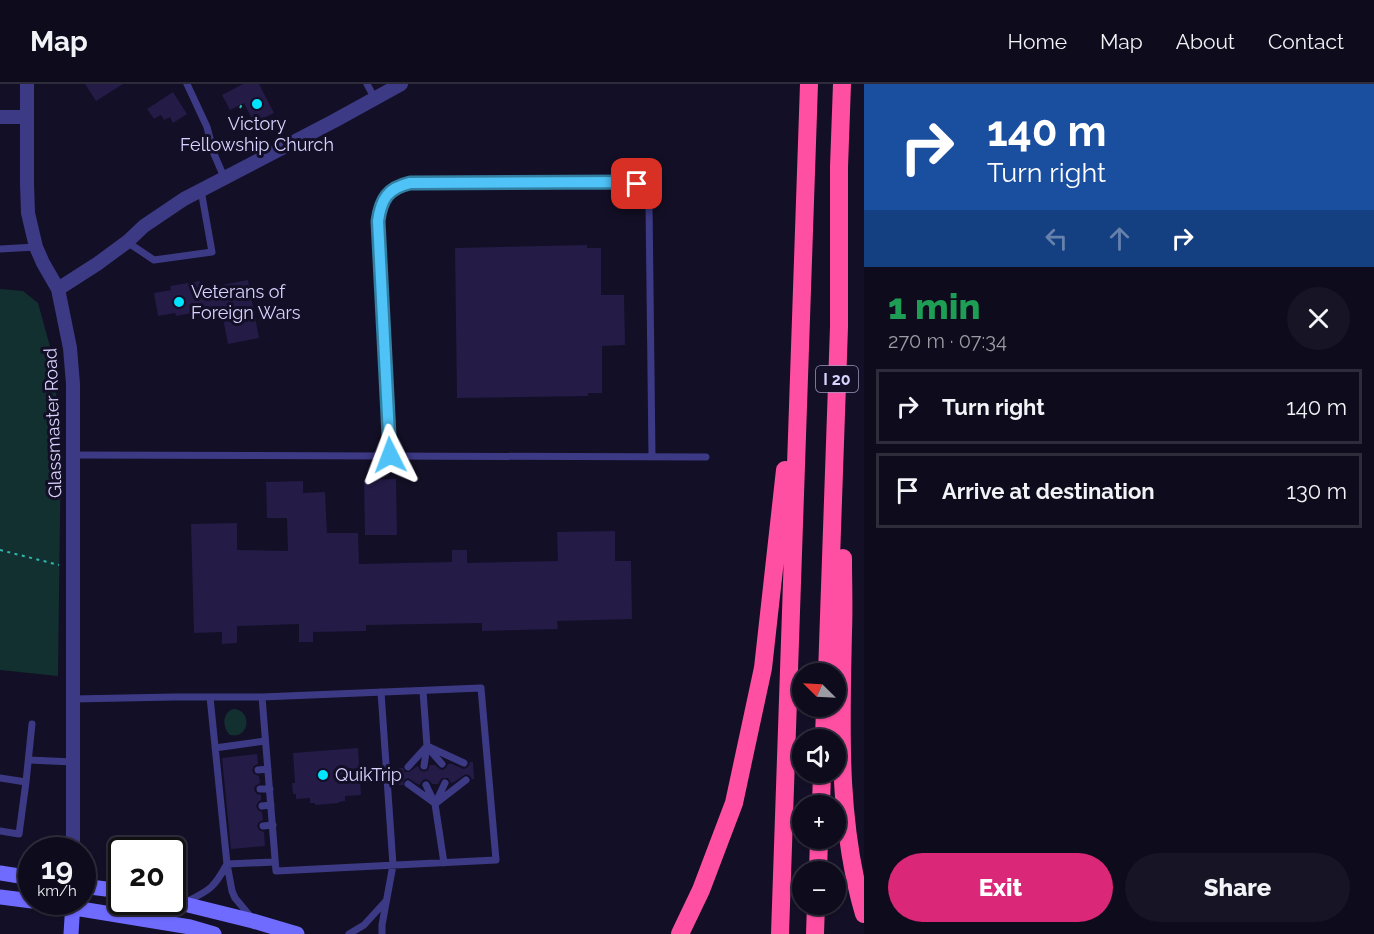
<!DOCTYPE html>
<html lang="en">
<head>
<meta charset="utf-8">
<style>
	body { margin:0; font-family:Raleway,sans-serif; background:#171425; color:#f1f3f6; height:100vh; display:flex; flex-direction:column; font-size:22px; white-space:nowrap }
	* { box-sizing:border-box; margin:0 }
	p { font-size:20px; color:#9b9ba3 }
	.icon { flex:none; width:33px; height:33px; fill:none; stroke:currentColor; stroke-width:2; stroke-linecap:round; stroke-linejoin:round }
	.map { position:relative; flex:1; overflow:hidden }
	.sheet { display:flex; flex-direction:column; background:#0e0b1c; width:510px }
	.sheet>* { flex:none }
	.top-card { background:#1a4fa0; color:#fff; overflow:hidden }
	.needle { width:39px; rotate:294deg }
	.tools { position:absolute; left:792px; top:579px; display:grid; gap:12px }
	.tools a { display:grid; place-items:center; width:54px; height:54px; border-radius:50%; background:#0e0b1c; box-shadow:0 2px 4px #0004,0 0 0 2px #2e2b3b; font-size:30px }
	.speed { position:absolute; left:18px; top:753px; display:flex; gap:12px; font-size:30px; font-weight:700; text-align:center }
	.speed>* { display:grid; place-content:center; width:78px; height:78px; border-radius:50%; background:#0e0b1c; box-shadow:0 2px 4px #0004,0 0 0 2px #2e2b3b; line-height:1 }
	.speed small { font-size:15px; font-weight:400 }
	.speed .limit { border:3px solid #111; border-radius:9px; background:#fff; color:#111 }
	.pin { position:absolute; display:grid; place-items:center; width:51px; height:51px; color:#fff; margin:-26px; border-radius:12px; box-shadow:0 3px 9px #0006 }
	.me { position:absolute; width:66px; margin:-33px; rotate:357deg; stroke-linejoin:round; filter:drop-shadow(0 0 4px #0008) }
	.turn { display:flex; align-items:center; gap:21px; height:126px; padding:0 24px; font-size:27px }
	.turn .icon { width:78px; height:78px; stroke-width:2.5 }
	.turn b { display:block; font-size:42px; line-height:51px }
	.lanes { display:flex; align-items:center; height:57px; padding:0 24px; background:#0003; justify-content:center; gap:30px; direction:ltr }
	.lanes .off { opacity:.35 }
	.round { display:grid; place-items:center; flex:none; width:63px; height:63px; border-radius:32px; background:#171425 }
	.summary { display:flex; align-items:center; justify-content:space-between; height:102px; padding:0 24px }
	h1 { font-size:36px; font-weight:800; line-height:45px; color:#1e9e55 }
	.cta { display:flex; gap:12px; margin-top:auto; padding:12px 24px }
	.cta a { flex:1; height:69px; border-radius:36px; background:#db2777; color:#fff; font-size:24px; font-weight:800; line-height:69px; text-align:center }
	.cta a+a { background:#171425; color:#f1f3f6 }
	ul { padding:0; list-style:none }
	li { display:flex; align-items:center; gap:18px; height:75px; margin:0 12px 9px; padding:0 12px; border:3px solid #2e2b3b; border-radius:0px }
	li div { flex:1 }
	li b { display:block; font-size:22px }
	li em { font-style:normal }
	header { display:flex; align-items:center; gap:36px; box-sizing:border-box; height:84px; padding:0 30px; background:#0e0b1c; border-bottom:2px solid #2e2b3b }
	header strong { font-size:28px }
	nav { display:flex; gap:33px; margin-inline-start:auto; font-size:21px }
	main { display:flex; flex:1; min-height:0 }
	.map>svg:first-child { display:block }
	.green { fill:#12302f }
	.building { fill:#241b47 }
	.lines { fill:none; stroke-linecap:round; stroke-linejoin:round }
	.path { stroke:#2fb8b0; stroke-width:2; stroke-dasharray:3 4.5; stroke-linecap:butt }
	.lane { stroke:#3d3a85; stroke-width:7 }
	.street { stroke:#3d3a85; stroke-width:14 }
	.secondary { stroke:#6f6bff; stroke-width:15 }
	.highway { stroke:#ff4fa3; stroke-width:18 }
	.route-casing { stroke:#337fa1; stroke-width:15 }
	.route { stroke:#4fc3f7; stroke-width:10 }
	.poi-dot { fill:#00e5ff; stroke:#130f26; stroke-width:2 }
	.labels { text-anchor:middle; stroke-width:6; stroke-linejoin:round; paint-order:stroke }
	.shield { fill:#130f26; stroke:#9e99be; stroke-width:1.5 }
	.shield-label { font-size:16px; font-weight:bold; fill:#d9d4ff }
	.poi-label { font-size:18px; fill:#d9d4ff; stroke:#130f26; text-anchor:start }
	.street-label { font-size:18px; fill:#d9d4ff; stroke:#130f26 }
</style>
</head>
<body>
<header>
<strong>Map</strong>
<nav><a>Home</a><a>Map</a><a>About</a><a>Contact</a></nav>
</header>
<main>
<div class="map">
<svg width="864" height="850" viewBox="0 0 864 850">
	<rect width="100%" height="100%" fill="#130f26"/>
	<!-- green -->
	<path class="green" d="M0 205 23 207 38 219 51 266 61 354 58 592 0 586Z
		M233 625C249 625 250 645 240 650 238 652 233 651 230 651 222 644 222 629 233 625Z"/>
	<!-- building -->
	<path class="building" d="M85 0H123L96 17Z
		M243 0H259L274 29 254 39 244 19 230 26 222 11Z
		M173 8 187 30 173 39 170 33 164 36 161 31 154 35 147 25Z
		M587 161V164H601V211H624L625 261 602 262V309H588V312L457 314 455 164Z
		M248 196 259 254 228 260 221 224 176 232 175 229 158 232 154 209 171 206 170 202 200 197 201 205Z
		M396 395 397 451H365L364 396Z
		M303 397V409L325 408 327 449H358L359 480 452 478V466H467V479L558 477 557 448 615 447V477H631L632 535 557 537 558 545 482 547V539L366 541V547L313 548V558H299V540L237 542V559L222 560V548L194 549 191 440 237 439V466L288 467 287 434H267L266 398Z
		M358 664 361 711 345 712V717L339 718V719L315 721V719H310V714L296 715V710H293L292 699H295L293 669Z
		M257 670 258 680 254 682 252 686 254 690 259 692 260 699 255 702 254 706 257 710 261 711V716L258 718 256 722 258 726 262 728 263 736 259 738 257 742 259 746 264 748 265 762 231 765 222 674Z
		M470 678H473L474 695H472L470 692 466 690 454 698 451 699 448 694H444L441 695 438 700H432L430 697 426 695 423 696 419 701 408 694 404 696 403 701H399L398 684H403L405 688H409L416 683 418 682 420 686 424 688 428 686 430 681H435L440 685 442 686 446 684 448 680H452L464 685 468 683Z"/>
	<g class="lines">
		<!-- path -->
		<path class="path" d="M240 24 242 20
			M0 466 59 481"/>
		<!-- lane -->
		<path class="lane" d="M187 0 207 43 214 70 224 93
			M367 0 375 15
			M127 158 154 176 212 168 201 106
			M0 165 36 163
			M73 371 706 373
			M390 371 378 137C381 115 388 105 410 99L629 98C641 101 647 107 649 120L652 373
			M423 607 427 662 424 682
			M381 608 393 781 382 841V850
			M210 613 227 780 232 807 235 814 251 833
			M73 615 174 613H262L481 604 496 776 276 787 262 613
			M427 662 464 679
			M215 664 265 657
			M428 664 442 680
			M29 676 73 678
			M408 683 427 662
			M258 686 268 685
			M0 694 26 698 19 750 0 747
			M26 698 32 640
			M408 700 433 718
			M426 701 435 720 444 779
			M260 705H270
			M436 718 445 699
			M435 720 466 696
			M262 722 271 721
			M263 742 273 741
			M227 780 275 778
			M186 818C210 806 214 804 227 780
			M349 850 364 841 385 818"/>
		<!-- street -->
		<path class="street" d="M27 0V100L28 129 36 163 43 179 58 205
			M0 33H27
			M73 766V300L70 264 58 205 97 180 127 158 144 142 184 115 334 37 401 0"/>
		<!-- secondary -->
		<path class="secondary" d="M0 789 32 794
			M82 802 122 807
			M0 813 32 817
			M172 817 253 837 297 850
			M38 818 190 843 214 850
			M71 850 73 818"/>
		<!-- highway -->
		<path class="highway" d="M843 474C843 499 844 523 843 548 841 643 837 738 864 830
			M827 590 839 243V83L842 0
			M824 656 825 622
			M821 722 822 688
			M818 788 819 754
			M680 850 701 806 734 719 763 584 785 386
			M780 850 809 0
			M815 850 816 820"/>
	</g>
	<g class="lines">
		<defs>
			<path id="route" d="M390 371 378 137C381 115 388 104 410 99L629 98 637 100"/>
		</defs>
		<!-- route casing -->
		<use href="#route" class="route-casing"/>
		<!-- route -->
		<use href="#route" class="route"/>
	</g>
	<!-- markers -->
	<g class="poi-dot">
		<circle cx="257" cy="20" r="6"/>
		<circle cx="179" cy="218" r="6"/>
		<circle cx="323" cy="691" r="6"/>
	</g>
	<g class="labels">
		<!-- shield labels -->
		<rect class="shield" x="816" y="282" width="42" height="26" rx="4.5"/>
		<g class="shield-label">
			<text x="837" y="301">I 20</text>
		</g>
		<!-- poi labels -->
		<g class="poi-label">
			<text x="257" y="46" text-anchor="middle">Victory<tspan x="257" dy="21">Fellowship Church</tspan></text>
			<text x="191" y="214">Veterans of<tspan x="191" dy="21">Foreign Wars</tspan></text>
			<text x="335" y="697">QuikTrip</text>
		</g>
		<!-- street labels -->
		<g class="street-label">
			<text transform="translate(53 339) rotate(-92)" y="6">Glassmaster Road</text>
		</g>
	</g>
</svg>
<div class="tools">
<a><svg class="needle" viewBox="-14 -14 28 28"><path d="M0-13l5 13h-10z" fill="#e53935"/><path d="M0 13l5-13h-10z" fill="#9b9ba3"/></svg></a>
<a><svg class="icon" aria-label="sound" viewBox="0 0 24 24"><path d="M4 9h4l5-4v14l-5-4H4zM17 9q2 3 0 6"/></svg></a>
<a>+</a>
<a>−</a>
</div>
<div class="speed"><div>19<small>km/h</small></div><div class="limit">20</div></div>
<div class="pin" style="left:637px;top:100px;background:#d93025"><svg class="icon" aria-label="arrive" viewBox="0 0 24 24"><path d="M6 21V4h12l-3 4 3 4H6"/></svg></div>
<svg class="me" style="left:390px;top:371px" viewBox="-20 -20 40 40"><path d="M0-17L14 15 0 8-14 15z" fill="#4fc3f7" stroke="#fff" stroke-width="4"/></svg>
</div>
<section class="sheet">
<div class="top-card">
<div class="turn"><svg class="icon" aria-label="right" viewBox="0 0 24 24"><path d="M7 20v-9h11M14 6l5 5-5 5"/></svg><div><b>140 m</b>Turn right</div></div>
<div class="lanes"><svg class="icon off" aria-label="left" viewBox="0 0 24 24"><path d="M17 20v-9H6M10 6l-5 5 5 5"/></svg><svg class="icon off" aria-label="ahead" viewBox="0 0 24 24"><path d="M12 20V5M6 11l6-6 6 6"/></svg><svg class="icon" aria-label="right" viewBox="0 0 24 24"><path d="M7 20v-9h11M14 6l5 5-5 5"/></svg></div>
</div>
<div class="summary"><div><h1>1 min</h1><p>270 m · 07:34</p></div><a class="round"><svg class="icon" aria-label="close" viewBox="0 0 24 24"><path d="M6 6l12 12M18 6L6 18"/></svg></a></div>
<ul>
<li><svg class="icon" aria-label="right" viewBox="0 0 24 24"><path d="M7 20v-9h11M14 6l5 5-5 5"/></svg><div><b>Turn right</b></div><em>140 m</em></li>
<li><svg class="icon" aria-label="arrive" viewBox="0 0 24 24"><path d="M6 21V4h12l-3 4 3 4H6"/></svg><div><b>Arrive at destination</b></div><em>130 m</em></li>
</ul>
<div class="cta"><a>Exit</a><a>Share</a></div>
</section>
</main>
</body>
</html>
